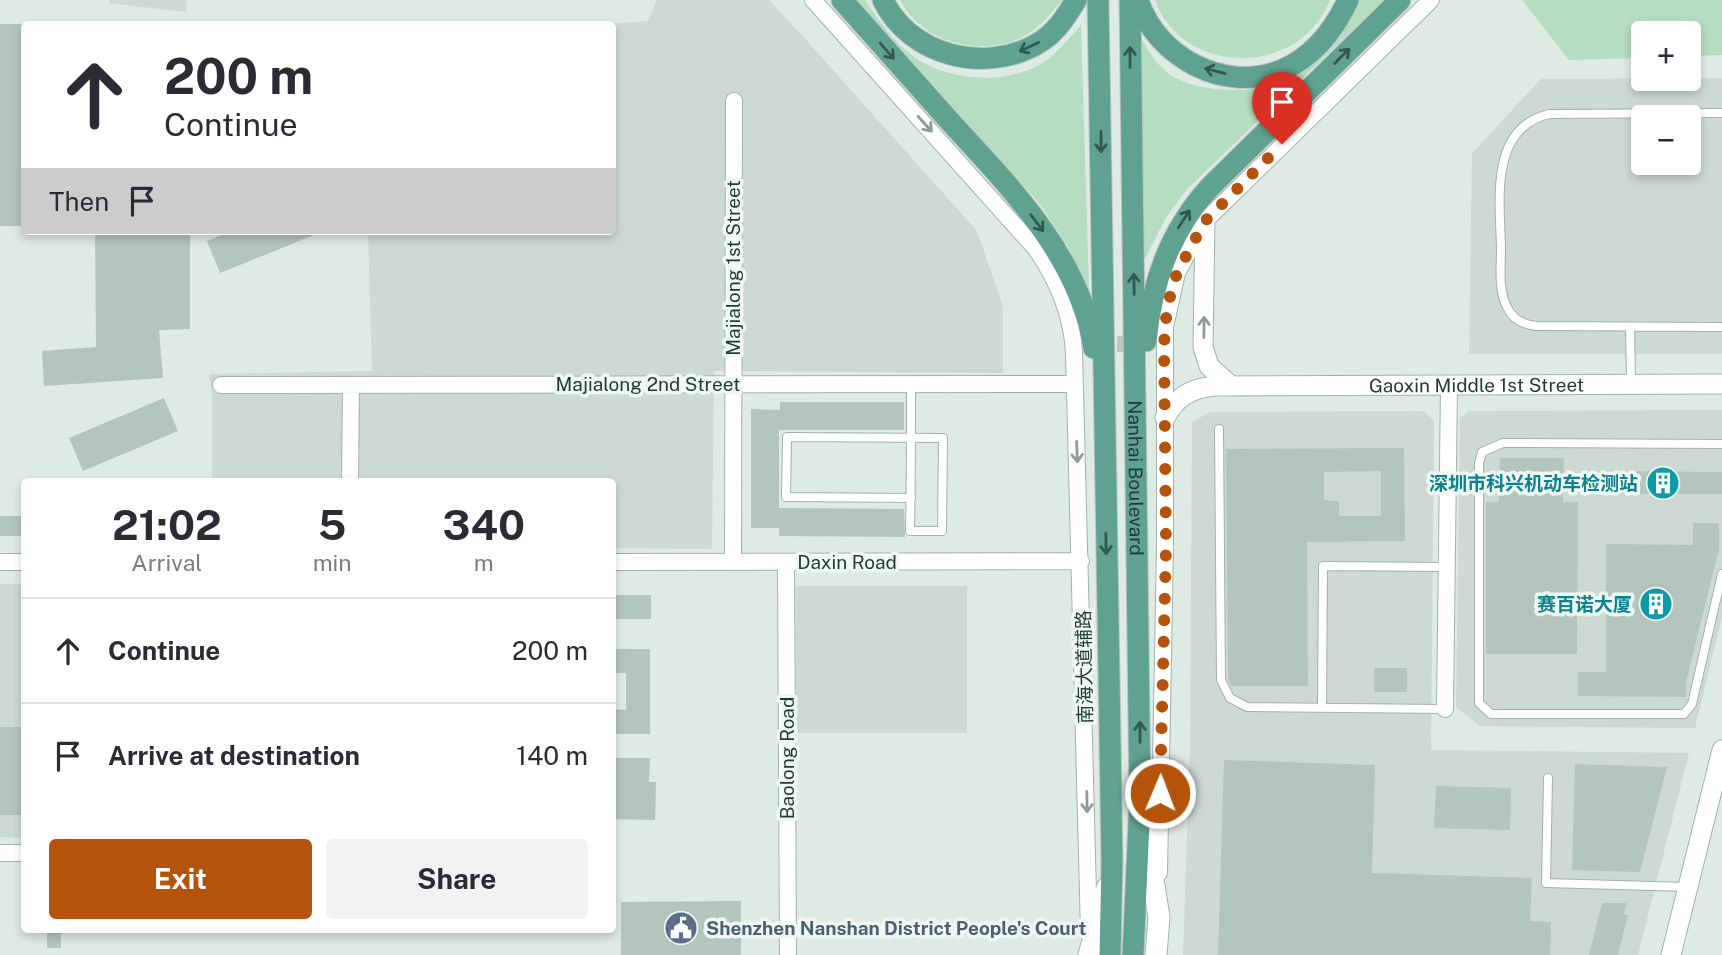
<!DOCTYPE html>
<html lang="en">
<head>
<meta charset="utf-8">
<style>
	body { margin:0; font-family:"Public Sans","Noto Sans SC",sans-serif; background:#f2f2f3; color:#2b2b33; height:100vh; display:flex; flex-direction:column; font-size:26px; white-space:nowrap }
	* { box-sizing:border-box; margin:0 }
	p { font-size:23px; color:#7c7c81 }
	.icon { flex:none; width:38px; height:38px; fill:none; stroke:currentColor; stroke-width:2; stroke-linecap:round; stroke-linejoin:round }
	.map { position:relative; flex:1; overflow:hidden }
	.drawer { position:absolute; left:21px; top:478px; width:595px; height:455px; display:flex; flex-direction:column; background:#fff; border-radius:7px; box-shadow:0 4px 10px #0003 }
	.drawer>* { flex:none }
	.guide { position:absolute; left:21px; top:21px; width:595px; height:214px; border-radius:7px; box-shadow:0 4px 10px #0003; background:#fff; color:#2b2b33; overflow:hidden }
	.controls { position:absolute; left:1631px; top:21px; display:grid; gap:14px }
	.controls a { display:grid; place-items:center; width:70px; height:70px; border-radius:7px; background:#fff; box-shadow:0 4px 10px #0003; font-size:35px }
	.pin { position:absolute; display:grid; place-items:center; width:60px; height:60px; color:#fff; margin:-72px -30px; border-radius:50% 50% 50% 0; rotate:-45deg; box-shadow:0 0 7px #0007 }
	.pin .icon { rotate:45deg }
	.me { position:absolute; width:77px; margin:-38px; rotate:1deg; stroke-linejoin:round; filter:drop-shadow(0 0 5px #0008) }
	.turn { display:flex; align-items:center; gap:24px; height:147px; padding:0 28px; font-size:32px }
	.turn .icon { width:91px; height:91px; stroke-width:2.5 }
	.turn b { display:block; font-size:49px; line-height:60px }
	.then { display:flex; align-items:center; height:66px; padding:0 28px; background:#0003; gap:14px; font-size:26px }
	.eta { display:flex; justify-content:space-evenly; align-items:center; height:119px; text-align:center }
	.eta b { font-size:42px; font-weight:700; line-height:49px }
	.cta { display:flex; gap:14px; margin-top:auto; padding:14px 28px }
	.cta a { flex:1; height:80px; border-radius:7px; background:#b45309; color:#fff; font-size:28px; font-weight:700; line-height:80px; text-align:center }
	.cta a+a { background:#f2f2f3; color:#2b2b33 }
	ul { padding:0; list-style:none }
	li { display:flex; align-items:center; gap:21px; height:105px; padding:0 28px; border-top:2px solid #e1e1e2 }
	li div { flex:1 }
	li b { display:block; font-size:26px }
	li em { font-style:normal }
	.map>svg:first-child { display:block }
	.built { fill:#ccdad3; fill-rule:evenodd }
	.green { fill:#b5ddbf }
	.building { fill:#b3c5bd; fill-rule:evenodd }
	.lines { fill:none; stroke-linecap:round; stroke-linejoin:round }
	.minor-tunnel { stroke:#b8c7c0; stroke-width:16; stroke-dasharray:16 8; stroke-linecap:butt }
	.service-casing { stroke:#a1b2ab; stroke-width:10 }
	.minor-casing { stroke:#a1b2ab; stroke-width:18 }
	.tertiary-casing { stroke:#a1b2ab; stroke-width:21 }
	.secondary-casing { stroke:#9cb6ac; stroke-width:23 }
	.primary-casing { stroke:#bcc4c2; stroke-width:23 }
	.service { stroke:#fff; stroke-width:8 }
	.minor { stroke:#fff; stroke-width:16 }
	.tertiary { stroke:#fff; stroke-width:19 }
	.secondary { stroke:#fff; stroke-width:21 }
	.primary { stroke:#60a290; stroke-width:21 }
	.oneway { stroke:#32594e }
	.oneway2 { stroke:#8e9c98 }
	.route { stroke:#b45309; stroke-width:12; stroke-dasharray:0 21.6 }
	.labels { text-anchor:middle; stroke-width:7; stroke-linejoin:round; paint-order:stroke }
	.street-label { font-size:19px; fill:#1e3a32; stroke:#eef7f2 }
	.culture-label { font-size:19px; font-weight:bold; fill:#0d838f; stroke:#eef7f2; text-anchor:end }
	.service-label { font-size:19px; font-weight:bold; fill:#4e5e75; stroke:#eef7f2; text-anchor:start }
</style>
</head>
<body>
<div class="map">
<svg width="1722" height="955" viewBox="0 0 1722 955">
	<rect width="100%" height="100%" fill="#deeae4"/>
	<!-- built -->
	<path class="built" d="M109 0H187L186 12 109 3Z
		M657 0H769L799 32 977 231 1003 307V373L714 371 712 549 613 548 612 481H212V395L209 374 372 371 368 231H612V24H605L648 21Z
		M1722 78V354H1469L1472 153 1541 79ZM1643 117H1689V163H1643Z
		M1722 410V617L1695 728 1480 726 1456 707 1460 418 1469 411Z
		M1423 411 1434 420 1431 750 1689 753 1638 955H1183L1190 749 1192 422 1210 412Z
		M0 584H24V838L0 837Z
		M796 586H967V733H796Z"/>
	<!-- green -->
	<path class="green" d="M857 0H865C879 21 894 42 914 57 948 82 1012 86 1047 60 1060 50 1070 38 1081 25L1089 290 1069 248 1040 204Z
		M900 0H1062C1049 16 1037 31 1018 39 976 57 921 41 900 0Z
		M1155 0H1330C1300 77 1184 78 1155 0Z
		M1359 0H1384L1187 189 1165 219 1144 261 1139 33C1157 71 1174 84 1216 89 1283 97 1336 63 1359 0Z
		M1522 0H1722V55L1689 56V33H1643V58L1569 60Z"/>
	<!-- building -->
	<path class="building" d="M0 24H24V226H0Z
		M95 231H190V329L159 330 163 378 44 386 42 351 96 347Z
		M232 231H324L220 273 207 241Z
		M164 398 178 431 83 471 69 438Z
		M780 402H904V430H779V508L904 509 905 537 779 536V528H751V409L780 410Z
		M1404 448 1405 541 1307 542 1308 686H1232L1228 678 1226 449ZM1381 471V516H1339V501L1324 500V472Z
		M1500 458H1564L1563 502H1578L1577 654H1486V502H1499Z
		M1603 471 1722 472V494H1603Z
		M0 516H24V536H0Z
		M1693 523H1719V549L1686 682V697L1578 696V672H1606V544L1693 545Z
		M612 595H651V619H612Z
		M612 649H650V734H612V709L626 710V673H612Z
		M1374 668H1407V692H1374Z
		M0 727H24V815H0Z
		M612 758H650L649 782H656L655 820 612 819Z
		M1224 760 1375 765 1372 873 1532 878 1530 921 1551 922 1550 955H1218Z
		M1575 764 1667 767 1640 872 1572 870Z
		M1436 786 1511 788 1510 830 1434 828Z
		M741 901V955H621V902Z
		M1602 903H1626L1624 915H1628L1618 955H1589Z
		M47 929H61V948H47Z"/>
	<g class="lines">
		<!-- minor-tunnel -->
		<path class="minor-tunnel" d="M1093 344H1144"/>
		<defs>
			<path id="service" d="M1722 113 1549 114C1489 128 1500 201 1501 248 1501 267 1498 290 1507 307 1513 320 1524 325 1537 326L1722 327
				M1630 327 1631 383
				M1219 429 1221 680 1230 698 1247 707 1445 709
				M1722 444 1503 443 1482 452 1479 463V703L1491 714H1684L1692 704 1722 574
				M911 498 786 497 787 437 943 438 942 531H910C911 482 911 433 911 384
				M1322 708 1323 566 1446 567
				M1548 778 1546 883 1688 887"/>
			<path id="minor" d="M813 0 1036 249C1058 281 1072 314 1074 353L1089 933
				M221 385 1075 384
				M350 481 351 385
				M733 561 734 101
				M0 562H24
				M612 562 1081 561
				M786 562 788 955
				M1445 709 1449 385
				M0 853H24
				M1159 873 1165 547V327L1177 273 1205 221 1431 0"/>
			<g id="tertiary">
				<path d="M1205 221 1203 347 1209 366 1230 385"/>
				<path id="s1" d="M1165 418C1176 397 1191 388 1215 386L1722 384"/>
				<path d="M1671 955 1722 750"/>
			</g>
			<path id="secondary" d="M1144 823 1159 917 1156 955
				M1089 955 1107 888"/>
			<g id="primary">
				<path d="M842 0C877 39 911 78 946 117 1007 184 1079 254 1094 348"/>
				<path d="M883 0C910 56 985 74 1037 44 1055 34 1066 17 1076 0"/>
				<path d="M1098 0 1112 862 1110 955"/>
				<path id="s2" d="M1130 0 1140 800 1133 955"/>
				<path d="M1138 0C1156 57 1225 94 1282 70 1313 57 1334 30 1348 0"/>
				<path d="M1146 341C1152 282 1170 231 1210 187L1400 0"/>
			</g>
		</defs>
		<!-- service casing -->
		<use href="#service" class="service-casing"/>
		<!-- minor casing -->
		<use href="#minor" class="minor-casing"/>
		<!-- tertiary casing -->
		<use href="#tertiary" class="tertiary-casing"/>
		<!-- secondary casing -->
		<use href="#secondary" class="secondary-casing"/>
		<!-- primary casing -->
		<use href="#primary" class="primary-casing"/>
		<!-- service -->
		<use href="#service" class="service"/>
		<!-- minor -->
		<use href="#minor" class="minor"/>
		<!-- tertiary -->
		<use href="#tertiary" class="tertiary"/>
		<!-- secondary -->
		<use href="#secondary" class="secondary"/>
		<!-- primary -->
		<use href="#primary" class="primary"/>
	</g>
	<!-- one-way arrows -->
	<defs><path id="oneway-shaft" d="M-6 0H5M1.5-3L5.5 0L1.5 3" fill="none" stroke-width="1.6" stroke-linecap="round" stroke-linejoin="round" transform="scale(1.75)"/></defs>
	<g class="oneway">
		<use href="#oneway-shaft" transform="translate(1029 47) rotate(155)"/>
		<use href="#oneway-shaft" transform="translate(887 51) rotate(49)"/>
		<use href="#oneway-shaft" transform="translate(1342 56) rotate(-45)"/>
		<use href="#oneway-shaft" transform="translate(1130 57) rotate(-90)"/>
		<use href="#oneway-shaft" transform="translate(1215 71) rotate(-165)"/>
		<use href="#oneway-shaft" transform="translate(1101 142) rotate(90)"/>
		<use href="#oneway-shaft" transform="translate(1184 219) rotate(-57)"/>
		<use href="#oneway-shaft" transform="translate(1037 223) rotate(53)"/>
		<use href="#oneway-shaft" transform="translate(1134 284) rotate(-91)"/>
		<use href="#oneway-shaft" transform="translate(1106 544) rotate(89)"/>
		<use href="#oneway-shaft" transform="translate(1140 732) rotate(-90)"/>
	</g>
	<g class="oneway2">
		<use href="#oneway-shaft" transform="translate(925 124) rotate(48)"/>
		<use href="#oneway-shaft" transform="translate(1204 327) rotate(-89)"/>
		<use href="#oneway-shaft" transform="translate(1077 452) rotate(88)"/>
		<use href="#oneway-shaft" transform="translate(1087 802) rotate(89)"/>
	</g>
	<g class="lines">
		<!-- route -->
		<path class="route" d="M1160 793 1166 547 1164 344 1167 307 1177 273 1205 221 1282 144"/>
	</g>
	<!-- icons -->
	<defs>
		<symbol id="building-disc" viewBox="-11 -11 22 22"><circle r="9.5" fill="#0f9aa8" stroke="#eef7f2"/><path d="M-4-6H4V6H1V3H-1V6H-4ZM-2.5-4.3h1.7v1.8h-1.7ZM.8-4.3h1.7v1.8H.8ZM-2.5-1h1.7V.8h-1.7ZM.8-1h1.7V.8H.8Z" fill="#fff"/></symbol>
		<symbol id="civic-disc" viewBox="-11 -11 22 22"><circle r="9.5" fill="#5c6f8a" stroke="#eef7f2"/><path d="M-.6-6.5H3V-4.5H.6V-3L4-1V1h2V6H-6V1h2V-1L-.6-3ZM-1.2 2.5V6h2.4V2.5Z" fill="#fff"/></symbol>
	</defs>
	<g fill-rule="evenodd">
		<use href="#building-disc" x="1644" y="464" width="38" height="38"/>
		<use href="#building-disc" x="1637" y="585" width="38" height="38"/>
		<use href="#civic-disc" x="662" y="909" width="38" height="38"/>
	</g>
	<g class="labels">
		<!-- street labels -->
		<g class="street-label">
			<text transform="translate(733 268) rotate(-90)" y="7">Majialong 1st Street</text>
			<text x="648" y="391">Majialong 2nd Street</text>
			<text dy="7" stroke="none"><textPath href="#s1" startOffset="324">Gaoxin Middle 1st Street</textPath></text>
			<text dy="7" stroke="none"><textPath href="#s2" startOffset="478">Nanhai Boulevard</textPath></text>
			<text x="847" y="569">Daxin Road</text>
			<text transform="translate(1084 667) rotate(-91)" y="7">南海大道辅路</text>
			<text transform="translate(787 758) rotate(-90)" y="7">Baolong Road</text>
		</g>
		<!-- culture labels -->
		<g class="culture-label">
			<text x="1638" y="490">深圳市科兴机动车检测站</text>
			<text x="1632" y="611">赛百诺大厦</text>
		</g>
		<!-- service labels -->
		<g class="service-label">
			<text x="706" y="935">Shenzhen Nanshan District People's Court</text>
		</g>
	</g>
</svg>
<div class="controls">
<a>+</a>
<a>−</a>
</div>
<div class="pin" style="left:1282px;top:144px;background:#d93025"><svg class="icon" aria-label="arrive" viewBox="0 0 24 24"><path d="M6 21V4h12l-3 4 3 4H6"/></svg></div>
<svg class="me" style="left:1160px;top:793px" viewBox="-20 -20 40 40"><circle r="17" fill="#b45309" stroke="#fff" stroke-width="3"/><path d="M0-11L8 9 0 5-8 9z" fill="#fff"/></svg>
<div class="guide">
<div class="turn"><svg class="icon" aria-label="ahead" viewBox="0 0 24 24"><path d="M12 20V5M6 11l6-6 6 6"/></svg><div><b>200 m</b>Continue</div></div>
<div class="then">Then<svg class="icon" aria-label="arrive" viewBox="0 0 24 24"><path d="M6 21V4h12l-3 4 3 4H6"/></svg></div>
</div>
<section class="drawer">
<div class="eta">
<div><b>21:02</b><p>Arrival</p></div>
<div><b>5</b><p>min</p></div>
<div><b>340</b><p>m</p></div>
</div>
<ul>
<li><svg class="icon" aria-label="ahead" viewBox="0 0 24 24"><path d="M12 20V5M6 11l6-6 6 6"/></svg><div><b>Continue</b></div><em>200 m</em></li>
<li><svg class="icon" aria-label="arrive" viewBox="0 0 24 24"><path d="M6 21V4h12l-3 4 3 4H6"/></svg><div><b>Arrive at destination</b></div><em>140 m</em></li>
</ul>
<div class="cta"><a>Exit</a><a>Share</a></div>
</section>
</div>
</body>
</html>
